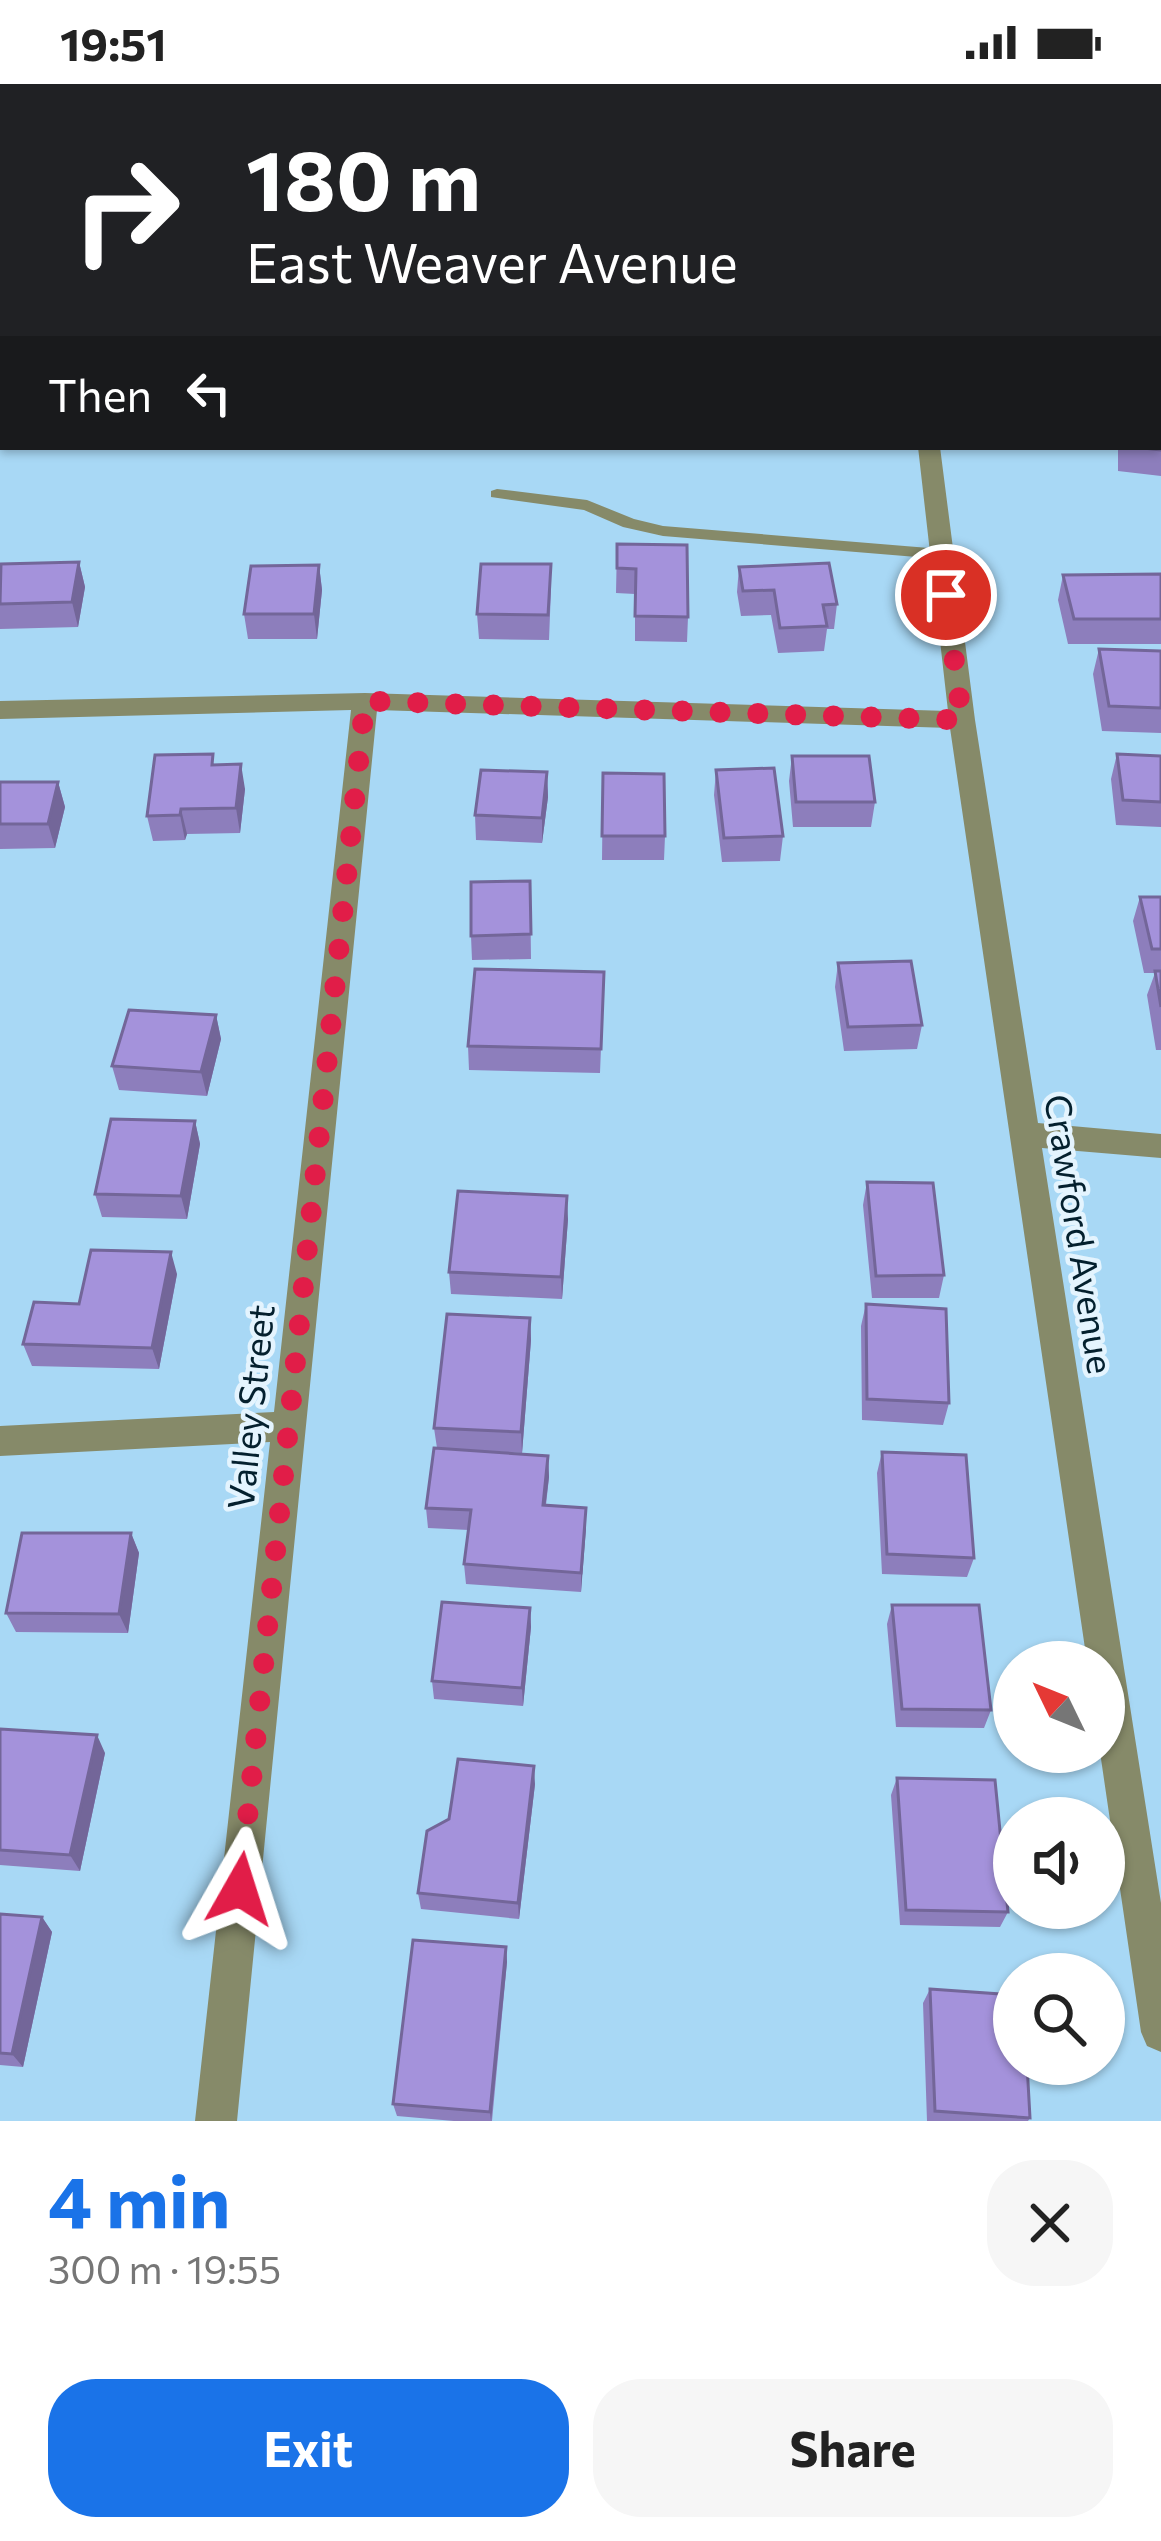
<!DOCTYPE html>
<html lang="en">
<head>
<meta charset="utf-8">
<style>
	body { margin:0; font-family:Commissioner,sans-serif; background:#f6f6f6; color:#222; height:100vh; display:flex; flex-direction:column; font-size:45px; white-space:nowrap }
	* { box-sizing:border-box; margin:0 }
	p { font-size:39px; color:#767676 }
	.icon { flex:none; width:66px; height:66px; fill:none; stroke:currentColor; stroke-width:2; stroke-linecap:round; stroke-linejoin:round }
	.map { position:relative; height:2037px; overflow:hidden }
	.panel { display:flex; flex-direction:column; background:#fff; flex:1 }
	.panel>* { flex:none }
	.guide { position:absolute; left:0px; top:0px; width:1161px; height:366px; box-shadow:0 3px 9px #0004; background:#202124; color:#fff; overflow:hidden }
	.needle { width:78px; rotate:313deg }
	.buttons { position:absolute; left:993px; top:1557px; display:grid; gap:24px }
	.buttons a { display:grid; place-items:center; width:132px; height:132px; border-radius:50%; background:#fff; box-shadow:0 3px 9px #0004; font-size:60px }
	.pin { position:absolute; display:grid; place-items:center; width:102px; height:102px; color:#fff; margin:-51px; border:6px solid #fff; border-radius:50%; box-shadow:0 3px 12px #0007 }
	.me { position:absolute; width:132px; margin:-66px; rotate:6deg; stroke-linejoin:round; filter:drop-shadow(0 0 9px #0008) }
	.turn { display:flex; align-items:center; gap:42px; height:252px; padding:0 48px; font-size:54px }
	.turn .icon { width:156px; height:156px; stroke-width:2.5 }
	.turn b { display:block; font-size:84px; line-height:102px }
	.then { display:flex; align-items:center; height:114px; padding:0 48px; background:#0003; gap:24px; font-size:45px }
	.round { display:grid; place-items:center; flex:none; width:126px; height:126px; border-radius:48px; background:#f6f6f6 }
	.headline { display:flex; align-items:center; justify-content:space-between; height:204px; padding:0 48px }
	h1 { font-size:72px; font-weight:700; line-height:90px; color:#1a73e8 }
	.button { display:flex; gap:24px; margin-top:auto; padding:24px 48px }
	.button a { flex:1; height:138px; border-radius:48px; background:#1a73e8; color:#fff; font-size:48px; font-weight:700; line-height:138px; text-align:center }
	.button a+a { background:#f6f6f6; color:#222 }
	.status { display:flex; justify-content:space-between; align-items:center; height:84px; padding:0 60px; background:#fff; direction:ltr }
	.status svg { height:33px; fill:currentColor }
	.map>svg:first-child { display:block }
	.built { fill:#86cff9 }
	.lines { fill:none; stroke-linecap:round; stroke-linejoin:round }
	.path { stroke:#5c8399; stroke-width:6; stroke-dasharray:9 4.5; stroke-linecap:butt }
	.service { fill:#868a69; fill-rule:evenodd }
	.minor { fill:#868a69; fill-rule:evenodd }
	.primary { fill:#4a5004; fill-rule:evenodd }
	.wall { fill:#8d7ebc }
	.shaded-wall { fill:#736699 }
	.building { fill:#a492db; stroke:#736699; stroke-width:3 }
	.route { stroke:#e11d48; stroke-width:21; stroke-dasharray:0 37.8 }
	.labels { text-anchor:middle; stroke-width:9; stroke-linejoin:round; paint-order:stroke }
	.street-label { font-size:36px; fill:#04202e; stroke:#e4f4fe }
</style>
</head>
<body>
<div class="status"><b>19:51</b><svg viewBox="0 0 49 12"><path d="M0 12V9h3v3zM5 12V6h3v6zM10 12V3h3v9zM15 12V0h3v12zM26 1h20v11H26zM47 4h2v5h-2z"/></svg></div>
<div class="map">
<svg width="1161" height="2037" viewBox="0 0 1161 2037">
	<rect width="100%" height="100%" fill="#a8d8f5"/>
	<!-- built -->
	<path class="built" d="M484 0H1161V266L1158 3Z"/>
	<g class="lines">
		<!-- path -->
		<path class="path" d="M617 0 628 3"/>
		<!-- service -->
		<path class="service" d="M497 405 587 416 634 435 663 442 941 465 949 470 941 475 663 452 623 443 584 426 491 413V407Z"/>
		<!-- minor -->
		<path class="minor" d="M918 363H940L975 636 1038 1039 1161 1050V1074L1042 1064 1161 1819V1968L1147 1962 1141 1948 1100 1668H1104V1578H1087L950 644 377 626 237 2037H195L270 1358 0 1372V1342L274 1328 351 626 0 635V617L365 609 948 627Z"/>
		<!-- primary -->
		<path class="primary" d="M0 172H3V184H0Z
			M1158 290H1161V304H1158Z"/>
	</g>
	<!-- wall -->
	<path class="wall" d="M796 0H913V3H797Z
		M3 211V308H0V212Z
		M1161 329V392L1118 387V363H1158Z
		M617 460 688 533 687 558 635 557V510L616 509Z
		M79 478 85 503 78 543 0 545V486Z
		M319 481 322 506 317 555H248L244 530Z
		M739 483 837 520 834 545H827L824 567 778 569 771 531 741 532 737 508Z
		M1161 490V560H1068L1058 516 1063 491Z
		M551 505 549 556 479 555 477 530Z
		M1099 565 1161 567V649L1102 647 1093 590Z
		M1117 670 1161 672V743L1116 741 1111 695Z
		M792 672 875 718 871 743H793L789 697Z
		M215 680 245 705 240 749 187 750 185 756 153 757 147 732Z
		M716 686 783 752 780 777 722 778 714 711Z
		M547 688 548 713 542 759 476 756 475 731Z
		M603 689 665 752 664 776H602Z
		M0 698H58L65 723 55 764 0 765Z
		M530 797 531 875 472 876 471 852Z
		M1140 813H1161V966H1156L1147 911 1155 889H1144L1133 837Z
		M838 879 922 941 917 965 844 967 835 903Z
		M604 888 600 989 469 986 468 962Z
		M216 931 221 955 207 1012 119 1006 112 982Z
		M195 1037 200 1060 187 1135 102 1133 95 1110Z
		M867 1098 944 1191 939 1214H872L863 1121Z
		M568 1135 562 1215 451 1210 449 1188Z
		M177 1190 159 1285 32 1282 23 1260 79 1220Z
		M866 1220 949 1319 943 1341 862 1336 861 1242Z
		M530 1234 531 1256 522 1369 448 1365 548 1372 549 1393 546 1421 586 1424 581 1508 466 1500 464 1480 469 1446 428 1444 426 1424 437 1364 434 1344Z
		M882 1368 974 1474 967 1493 882 1490 877 1389Z
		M131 1449 139 1469 128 1549 16 1548 6 1529Z
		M892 1521 991 1626 984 1644 896 1643 887 1540Z
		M530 1524 531 1543 523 1622 434 1615 432 1597Z
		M0 1645 105 1669 80 1787 0 1781Z
		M897 1694 1008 1828 1000 1843 900 1841 891 1711Z
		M535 1700 519 1835 421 1825 418 1809 449 1735Z
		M0 1830 42 1833 52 1848 23 1983 0 1981Z
		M506 1863 507 1878 492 2037H454L397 2032 393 2020Z
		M930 1905 1030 2034 1028 2037H927L923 1919Z"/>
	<!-- shaded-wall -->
	<path class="shaded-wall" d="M79 478 85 503 78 543 72 518Z
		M319 481 322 506 317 555 314 530Z
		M241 680 245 705 240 749 236 724Z
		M547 688 548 713 542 759V734Z
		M58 698 65 723 55 764 48 740Z
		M181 725 187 750 185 756 180 731Z
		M216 931 221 955 207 1012 201 988Z
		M195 1037 200 1060 187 1135 181 1112Z
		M567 1112 568 1135 562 1215 561 1193Z
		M171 1168 177 1190 159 1285 152 1264Z
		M530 1234 531 1256 522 1369 521 1348Z
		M548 1372 549 1393 543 1441V1421Z
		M586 1424V1445L581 1508V1489Z
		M131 1449 139 1469 128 1549 119 1530Z
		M530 1524 531 1543 523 1622 522 1604Z
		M97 1651 105 1669 80 1787 70 1771Z
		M534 1682 535 1700 519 1835 518 1819Z
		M42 1833 52 1848 23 1983 12 1970Z
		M506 1863 507 1878 491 2037 490 2028Z"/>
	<!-- building -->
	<path class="building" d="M57 0H142V3H56Z
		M314 0H373V1L314 3Z
		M950 0H981L983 3H952Z
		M1 210 3 211V250H0Z
		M0 273H3V296L0 295Z
		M1158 329H1161V366L1134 363H1158Z
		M617 460 687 461 688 533 635 532 636 485 617 484Z
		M79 478 72 518 0 520 1 480Z
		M829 479 837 520 823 521 827 542 780 544 774 506 743 507 739 483Z
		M481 480H551L548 531 477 530Z
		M319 481 314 530H244L251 482Z
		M1161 490V535H1074L1063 491Z
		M1099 565 1161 567V624L1109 622Z
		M213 670 212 681 241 680 236 724 181 725 180 731 147 732 155 671Z
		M1117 670 1161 672V718L1123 716Z
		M792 672H869L875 718H796Z
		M774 684 783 752 724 754 716 686Z
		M481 686 547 688 542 734 475 731Z
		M603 689 664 690 665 752H602Z
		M0 698H58L48 740H0Z
		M530 797 531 850 471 852V798Z
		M1140 813H1161V865H1152Z
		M911 877 922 941 848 943 838 879Z
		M475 885 604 888 601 965 468 962Z
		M1155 887H1161V923Z
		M129 926 216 931 201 988 112 982Z
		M111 1035 195 1037 181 1112 95 1110Z
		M867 1098 933 1099 944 1191 876 1192Z
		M458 1107 567 1112 561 1193 449 1188Z
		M91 1166 171 1168 152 1264 23 1260 34 1218 79 1220Z
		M866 1220 946 1225 949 1319 867 1315Z
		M447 1230 530 1234 521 1348 434 1344Z
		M434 1364 548 1372 543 1421 586 1424 581 1489 464 1480 471 1426 426 1424Z
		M882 1368 966 1371 974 1474 887 1470Z
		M22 1449H131L119 1530 6 1529Z
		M442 1518 530 1524 522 1604 432 1597Z
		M892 1521H979L991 1626 902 1625Z
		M0 1645 97 1651 70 1771 0 1766Z
		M458 1675 534 1682 518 1819 418 1809 427 1747 449 1735Z
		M897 1694 995 1696 1008 1828 906 1826Z
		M0 1830 42 1833 12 1970 0 1969Z
		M413 1856 506 1863 490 2028 393 2020Z
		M930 1905 1014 1911V1980H1027L1030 2034 935 2027Z"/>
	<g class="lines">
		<!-- route -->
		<path class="route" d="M240 1805 365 617 962 636 946 511"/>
	</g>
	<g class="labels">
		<!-- street labels -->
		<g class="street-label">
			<text transform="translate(1079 1150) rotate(81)" y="13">Crawford Avenue</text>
			<text transform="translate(251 1323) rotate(-84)" y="13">Valley Street</text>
		</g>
	</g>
</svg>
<div class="buttons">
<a><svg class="needle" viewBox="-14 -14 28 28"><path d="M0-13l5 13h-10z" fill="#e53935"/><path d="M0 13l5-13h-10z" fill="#767676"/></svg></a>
<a><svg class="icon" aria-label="sound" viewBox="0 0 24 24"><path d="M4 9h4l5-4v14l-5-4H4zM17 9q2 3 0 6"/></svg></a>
<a><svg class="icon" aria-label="search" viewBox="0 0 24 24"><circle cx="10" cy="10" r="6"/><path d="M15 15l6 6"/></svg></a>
</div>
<div class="pin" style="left:946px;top:511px;background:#d93025"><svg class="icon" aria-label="arrive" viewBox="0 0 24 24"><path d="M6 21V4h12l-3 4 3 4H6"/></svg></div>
<svg class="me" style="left:240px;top:1805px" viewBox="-20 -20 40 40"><path d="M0-17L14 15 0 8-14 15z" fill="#e11d48" stroke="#fff" stroke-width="4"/></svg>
<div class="guide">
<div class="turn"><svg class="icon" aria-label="right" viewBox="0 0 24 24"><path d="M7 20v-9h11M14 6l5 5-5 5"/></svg><div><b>180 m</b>East Weaver Avenue</div></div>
<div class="then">Then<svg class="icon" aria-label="left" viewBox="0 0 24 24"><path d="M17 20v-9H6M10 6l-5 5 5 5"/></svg></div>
</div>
</div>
<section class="panel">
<div class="headline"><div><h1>4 min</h1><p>300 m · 19:55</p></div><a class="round"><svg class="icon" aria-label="close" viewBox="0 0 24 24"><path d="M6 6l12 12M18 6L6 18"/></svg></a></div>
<div class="button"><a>Exit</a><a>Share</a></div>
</section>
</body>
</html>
